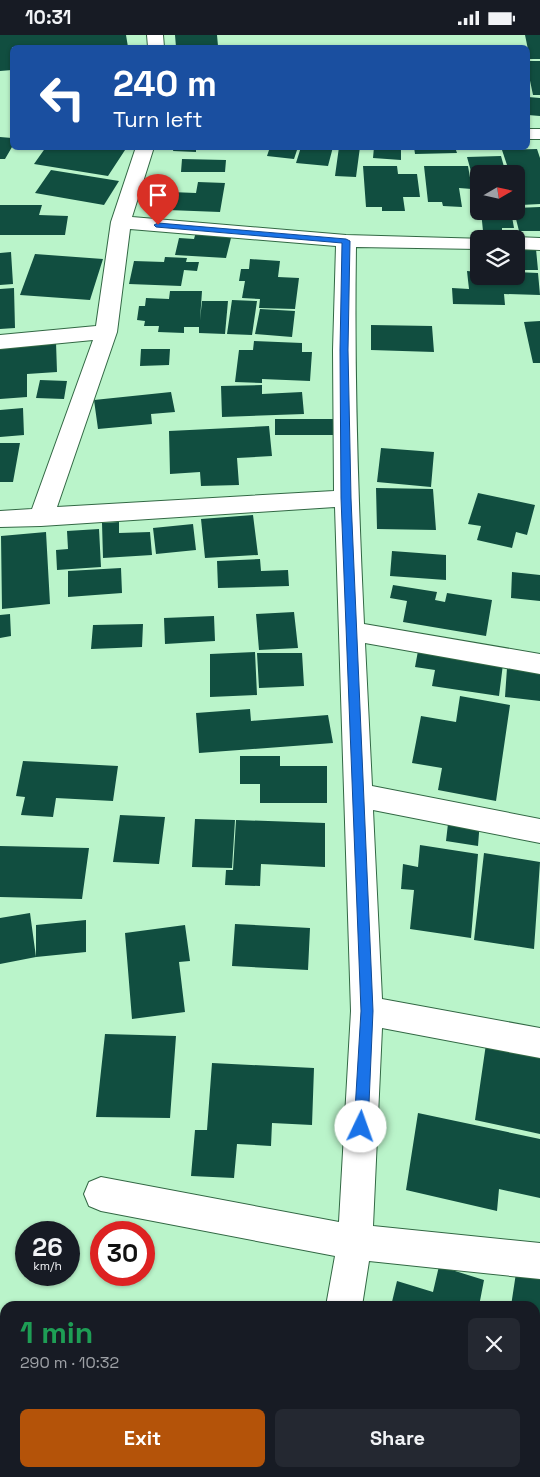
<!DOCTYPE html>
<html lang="en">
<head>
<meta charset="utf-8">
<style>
	body { margin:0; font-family:"Space Grotesk",sans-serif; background:#242831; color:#f1f3f6; height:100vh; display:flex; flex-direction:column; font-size:19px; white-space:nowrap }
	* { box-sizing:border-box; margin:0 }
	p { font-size:16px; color:#9ea1a6 }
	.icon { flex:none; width:28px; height:28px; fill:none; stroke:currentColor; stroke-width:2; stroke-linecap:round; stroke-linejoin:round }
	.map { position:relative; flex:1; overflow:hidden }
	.details { position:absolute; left:0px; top:1266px; width:540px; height:176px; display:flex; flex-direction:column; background:#171b24; border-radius:15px 15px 0 0; box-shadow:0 1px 4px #0004 }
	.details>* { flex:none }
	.banner { position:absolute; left:10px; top:10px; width:520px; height:105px; border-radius:8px; box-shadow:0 1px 4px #0004; background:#1a4fa0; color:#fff; overflow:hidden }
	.needle { width:32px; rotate:81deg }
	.controls { position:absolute; left:470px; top:130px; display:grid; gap:10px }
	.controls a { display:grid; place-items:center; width:55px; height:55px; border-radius:8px; background:#171b24; box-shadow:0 1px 4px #0004; font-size:25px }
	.speed { position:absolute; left:15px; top:1186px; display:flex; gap:10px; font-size:25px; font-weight:700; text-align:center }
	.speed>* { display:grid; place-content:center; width:65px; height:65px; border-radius:50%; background:#171b24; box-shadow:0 1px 4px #0004; line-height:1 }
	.speed small { font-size:12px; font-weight:400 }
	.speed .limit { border:8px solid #d22; background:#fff; color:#111 }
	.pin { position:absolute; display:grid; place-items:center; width:42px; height:42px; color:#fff; margin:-51px -21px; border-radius:50% 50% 50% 0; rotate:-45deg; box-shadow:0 0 5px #0007 }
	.pin .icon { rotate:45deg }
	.me { position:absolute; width:55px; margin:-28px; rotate:3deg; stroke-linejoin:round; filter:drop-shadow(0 0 4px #0008) }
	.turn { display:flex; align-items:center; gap:18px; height:105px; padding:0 20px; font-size:22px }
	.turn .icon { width:65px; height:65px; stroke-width:2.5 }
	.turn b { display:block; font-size:35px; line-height:42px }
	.round { display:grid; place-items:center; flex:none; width:52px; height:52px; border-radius:8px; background:#242831 }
	.summary { display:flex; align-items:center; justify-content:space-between; height:85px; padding:0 20px }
	h1 { font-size:30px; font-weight:700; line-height:38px; color:#1e9e55 }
	.primary-button { display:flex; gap:10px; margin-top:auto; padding:10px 20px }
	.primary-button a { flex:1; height:58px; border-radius:8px; background:#b45309; color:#fff; font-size:20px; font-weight:700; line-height:58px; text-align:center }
	.primary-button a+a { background:#242831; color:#f1f3f6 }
	.status { display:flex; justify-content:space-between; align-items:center; height:35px; padding:0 25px; background:#171b24; direction:ltr }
	.status svg { height:14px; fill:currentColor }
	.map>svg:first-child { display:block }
	.building { fill:#114e40 }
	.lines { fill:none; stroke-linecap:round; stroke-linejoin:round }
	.minor-casing { stroke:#326844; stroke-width:2 }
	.minor { fill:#fff; fill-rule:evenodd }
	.route { fill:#1a73e8; stroke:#114b97 }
</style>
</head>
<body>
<div class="status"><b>10:31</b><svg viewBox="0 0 49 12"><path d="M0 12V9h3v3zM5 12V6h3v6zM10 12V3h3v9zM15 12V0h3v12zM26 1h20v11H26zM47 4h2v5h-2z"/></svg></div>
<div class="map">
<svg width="540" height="1442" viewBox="0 0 540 1442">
	<rect width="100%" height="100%" fill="#baf4ca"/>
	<!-- building -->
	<path class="building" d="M0 0H126L128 12H12V35L0 36Z
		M175 0H217L218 11 176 12Z
		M525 0H540V24H530Z
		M528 26H540V60H533L528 36Z
		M10 37H12V73L11 74Z
		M528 62 540 63V81L528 80Z
		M0 102 12 103V112L5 124H0Z
		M46 112H127L108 141 34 129Z
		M174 112H196V117L173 116Z
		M270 112H298L294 124 267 121Z
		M301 112H333L328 131 296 128Z
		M339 112H360L356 142 335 141Z
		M374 112H401V125L373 123Z
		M414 112H455L457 118 415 119Z
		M537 114 540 123V169L521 170 516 156V139H510L502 115Z
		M501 121 506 139H479V158H477L467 122Z
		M182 124 226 125 225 137H181Z
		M363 131H397L398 139H417L420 162H403L405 176H382V172H366Z
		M424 131H468L472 154 459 153 462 172 443 171 442 167H428Z
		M51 135 119 146 104 170 35 158Z
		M198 147 225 148 220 177 168 175 171 157 196 158Z
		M0 170H42L39 180 68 181 65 200H0Z
		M540 172V196H519L514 176H516V173Z
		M481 176H511L514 193H502V196H483Z
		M196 197 232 199 226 223 175 220 179 203 194 204Z
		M472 213H479V234L474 233Z
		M516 214H536L538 235H516Z
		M11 217 13 249 0 250V218Z
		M35 219 103 224 90 265 20 260Z
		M165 222 187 223 186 227H199L197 236 184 235 181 251 129 249 134 226 164 227Z
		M250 224 280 226 278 242 299 243 295 274 259 273 260 264 242 263 245 246H239L241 234H249Z
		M467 236 479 237V241H516V237L538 238 540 260 504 259 505 270 453 269 452 253 469 254Z
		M14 253 15 293 0 294V254Z
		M170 256H202L200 285 202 266H228L225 299 199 298V292H184V298L158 297 159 291H144L145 286 137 285 139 271H145L146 263 169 264Z
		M232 265 257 266 252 300 227 299Z
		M260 274 295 276 292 302 255 299Z
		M540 286V328H533L524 287Z
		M371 290 432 291 434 317 371 315Z
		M254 306 302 308V317H312L310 346 262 344V348L235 347 239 315H253Z
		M56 307 57 337 27 339V362L0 364V311Z
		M141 314H170L169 330 140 331Z
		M40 345 67 346 64 364 36 363Z
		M262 350V359L302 357 304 379 222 382 221 351Z
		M171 357 175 377 151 379 152 389 98 394 94 365Z
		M23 373 24 400 0 402V375Z
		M275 384H339L340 400H275Z
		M269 391 272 421 237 423 239 450 201 451 200 437 170 439 169 396Z
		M0 408H20L13 447H0Z
		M381 413 434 417 431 452 377 447Z
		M376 453 433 454 436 495 377 494Z
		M478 458 535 470 527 500 516 497 512 513 477 505 481 491 468 489Z
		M253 480 258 520 205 523 201 484Z
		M119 487V498L150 497 152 520 103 523 102 488Z
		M193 489 196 515 156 519 153 493Z
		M99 494 101 532 57 535 56 515 68 514 67 496Z
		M46 497 50 569 2 574 1 501Z
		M392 516 446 520V545L390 541Z
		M260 524 261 536 288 535 289 551 218 553 217 526Z
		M121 533 122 558 68 562V536Z
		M512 537 540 540V566L511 563Z
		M393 550 437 557 435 565 445 567 447 558 492 565 486 601 403 587 407 566 390 563Z
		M294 577 298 613 259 615 256 579Z
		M10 579 11 601 0 603V580Z
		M214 581 215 606 165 609 164 583Z
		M143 589 142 612 91 614 93 590Z
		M418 616 503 629 499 661 432 651 435 635 415 632Z
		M255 617 257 660 210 662V619Z
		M257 618H302L304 651 259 653Z
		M507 633 540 638V666L505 662Z
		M460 661 510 670 496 766 438 755 442 733 412 728 421 681 456 687Z
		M250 674 251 686 328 680 333 708 199 718 196 678Z
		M240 721H280V731H327V768H260V749H240Z
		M23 726 118 731 113 766 56 763 53 782 21 780 25 762 16 761Z
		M120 780 165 782 159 829 113 827Z
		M449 780 480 785 478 811 446 806Z
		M195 784 235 785 232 833 192 832Z
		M236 785 325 788V832L261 829 260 851 225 850 226 835H233Z
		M420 810 478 819 471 903 410 894 414 855 401 854 403 829 418 832Z
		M0 811 89 813 82 864 0 862Z
		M484 818 540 827 534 914 474 905Z
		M30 878 36 922 0 929V883Z
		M86 885V917L36 922V890Z
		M235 889 310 893 308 935 232 931Z
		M185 890 190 926 179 927 185 977 132 984 125 898Z
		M105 999 176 1001 170 1083 96 1082Z
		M486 1009 540 1021V1099L475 1085Z
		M212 1028 314 1033 312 1090 272 1088 271 1111 237 1109 234 1143 191 1141 195 1095H207Z
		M418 1078 540 1104V1163L499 1154 497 1176 406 1155Z
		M439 1231 484 1245 479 1271H391L397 1246 433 1257Z
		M516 1238 540 1244V1326L535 1325V1271H511Z
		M535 1351 540 1352V1412L535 1411Z
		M535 1430 540 1432V1442H506L507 1438H535Z
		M363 1438H491L490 1442H377Z"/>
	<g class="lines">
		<defs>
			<path id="minor" d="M147 0H163L164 12H148Z
				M528 94H540V104H528Z
				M136 112H154L132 182 346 200 486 204H479V214L356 212C354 338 358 463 364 589L540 619V639L365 608 372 751 540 784V808L373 775 382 964 540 993V1023L382 993 373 1191 540 1208V1244L369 1226 362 1271H326L335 1221 101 1176 89 1171 84 1159 89 1147 101 1142 339 1187 351 976 335 472 41 491 0 492V476L32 474 93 305 0 314V300L96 291 111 187ZM130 194 336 211 333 315 334 456 57 472 117 297Z
				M516 202 540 203V215L516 214V204H509Z
				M295 1438H333L332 1442H294Z"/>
		</defs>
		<!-- minor casing -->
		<use href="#minor" class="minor-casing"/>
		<!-- minor -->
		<use href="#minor" class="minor"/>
	</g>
	<!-- route -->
	<path class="route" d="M158 188 346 204 350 206 348 315 351 463 373 976 368 1092 366 1096 361 1098 356 1096 354 1092 361 976 341 463 340 315 342 208 156 192 154 190Z"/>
</svg>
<div class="controls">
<a><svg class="needle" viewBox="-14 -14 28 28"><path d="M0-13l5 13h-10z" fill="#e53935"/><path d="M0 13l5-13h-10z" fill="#9ea1a6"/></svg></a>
<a><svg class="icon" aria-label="layers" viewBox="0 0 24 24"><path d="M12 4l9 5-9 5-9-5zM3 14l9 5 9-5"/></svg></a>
</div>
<div class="speed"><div>26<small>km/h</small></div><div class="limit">30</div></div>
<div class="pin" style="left:158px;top:190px;background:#d93025"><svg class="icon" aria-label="arrive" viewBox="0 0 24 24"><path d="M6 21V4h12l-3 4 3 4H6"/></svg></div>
<svg class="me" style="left:361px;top:1092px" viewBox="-20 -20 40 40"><circle r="19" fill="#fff"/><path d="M0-13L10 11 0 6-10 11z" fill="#1a73e8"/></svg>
<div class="banner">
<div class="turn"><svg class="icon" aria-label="left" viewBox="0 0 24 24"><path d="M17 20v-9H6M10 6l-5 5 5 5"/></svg><div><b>240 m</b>Turn left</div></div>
</div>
<section class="details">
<div class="summary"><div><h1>1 min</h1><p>290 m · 10:32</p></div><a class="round"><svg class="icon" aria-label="close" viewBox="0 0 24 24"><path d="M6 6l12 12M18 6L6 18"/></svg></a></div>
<div class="primary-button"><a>Exit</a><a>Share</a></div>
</section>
</div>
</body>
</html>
